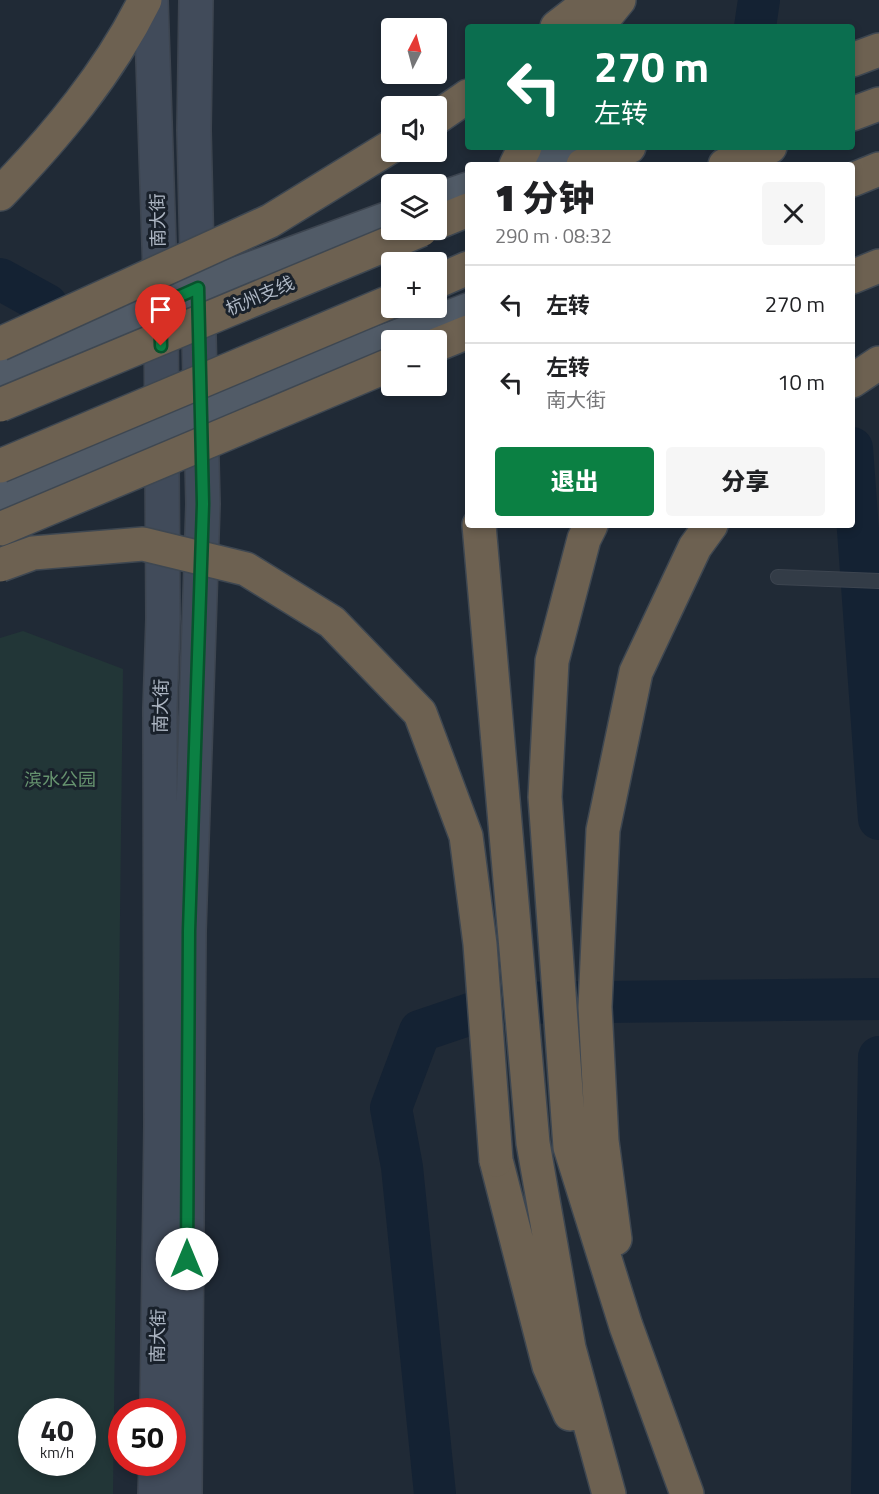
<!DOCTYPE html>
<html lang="zh">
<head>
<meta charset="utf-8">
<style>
	body { margin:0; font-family:"Titillium Web","Noto Sans SC",sans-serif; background:#f6f6f6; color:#202124; height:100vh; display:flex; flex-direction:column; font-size:22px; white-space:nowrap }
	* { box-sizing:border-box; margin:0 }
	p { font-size:20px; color:#757577 }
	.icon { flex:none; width:33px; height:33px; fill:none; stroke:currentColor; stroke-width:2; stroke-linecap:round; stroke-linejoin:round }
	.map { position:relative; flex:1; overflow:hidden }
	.details { position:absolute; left:465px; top:162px; width:390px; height:366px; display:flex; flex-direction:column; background:#fff; border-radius:6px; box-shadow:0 3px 9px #0003 }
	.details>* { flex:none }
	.banner { position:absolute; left:465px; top:24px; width:390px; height:126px; border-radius:6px; box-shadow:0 3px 9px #0003; background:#0b6e4f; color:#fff; overflow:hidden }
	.needle { width:39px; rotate:6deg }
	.controls { position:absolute; left:381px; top:18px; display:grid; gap:12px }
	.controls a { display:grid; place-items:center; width:66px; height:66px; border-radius:6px; background:#fff; box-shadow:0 3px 9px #0003; font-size:30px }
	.speed { position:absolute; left:18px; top:1398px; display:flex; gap:12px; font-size:30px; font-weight:700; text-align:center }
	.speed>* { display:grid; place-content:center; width:78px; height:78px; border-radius:50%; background:#fff; box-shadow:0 3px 9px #0003; line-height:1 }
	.speed small { font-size:15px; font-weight:400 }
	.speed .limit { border:9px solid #d22; background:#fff; color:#111 }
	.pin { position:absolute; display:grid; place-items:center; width:51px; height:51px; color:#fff; margin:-62px -26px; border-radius:50% 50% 50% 0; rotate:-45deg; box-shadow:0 0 6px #0007 }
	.pin .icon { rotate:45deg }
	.me { position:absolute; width:66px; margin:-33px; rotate:0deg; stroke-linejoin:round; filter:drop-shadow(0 0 4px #0008) }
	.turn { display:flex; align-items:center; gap:21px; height:126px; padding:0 30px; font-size:27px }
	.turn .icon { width:78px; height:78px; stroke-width:2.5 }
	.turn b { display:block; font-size:42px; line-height:51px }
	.round { display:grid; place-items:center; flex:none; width:63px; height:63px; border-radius:6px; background:#f6f6f6 }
	.headline { display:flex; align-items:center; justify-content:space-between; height:102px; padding:0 30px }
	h1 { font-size:36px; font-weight:800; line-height:45px }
	.action { display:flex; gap:12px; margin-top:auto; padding:12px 30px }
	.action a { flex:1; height:69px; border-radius:6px; background:#0b8043; color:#fff; font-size:24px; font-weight:800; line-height:69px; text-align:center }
	.action a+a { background:#f6f6f6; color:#202124 }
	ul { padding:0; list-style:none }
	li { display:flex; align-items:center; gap:18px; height:78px; padding:0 30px; border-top:2px solid #e0e0e0 }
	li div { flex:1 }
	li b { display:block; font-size:22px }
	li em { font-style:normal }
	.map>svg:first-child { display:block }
	.green { fill:#223637; fill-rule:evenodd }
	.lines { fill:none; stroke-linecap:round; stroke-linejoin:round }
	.river { stroke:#142233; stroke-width:42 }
	.service-casing { stroke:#3d4550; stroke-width:16 }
	.secondary-casing { stroke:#3d4550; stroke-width:36 }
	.primary-casing { stroke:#3d4550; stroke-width:36 }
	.motorway-casing { stroke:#3e4751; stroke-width:36 }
	.service { stroke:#333c47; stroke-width:14 }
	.secondary { stroke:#414b5a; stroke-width:33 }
	.primary { stroke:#515b67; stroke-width:33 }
	.motorway { stroke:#6d6151; stroke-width:33 }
	.motorway-bridge-casing { stroke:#3e4751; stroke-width:36; stroke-linecap:butt }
	.motorway-bridge { stroke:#6d6151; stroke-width:33 }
	.route-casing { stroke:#07532c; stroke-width:15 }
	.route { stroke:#0b8043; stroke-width:10 }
	.labels { text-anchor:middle; stroke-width:6; stroke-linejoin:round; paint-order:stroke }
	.street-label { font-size:18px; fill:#aeb7c4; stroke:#19212b }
	.park-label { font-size:18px; fill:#66936f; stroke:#19212b }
</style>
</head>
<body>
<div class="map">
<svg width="879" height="1494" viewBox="0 0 879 1494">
	<rect width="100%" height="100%" fill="#202a36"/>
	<!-- green -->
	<path class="green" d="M23 631 123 669 113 1494H0V638ZM32 1412H82V1462H32Z"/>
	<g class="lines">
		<!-- river -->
		<path class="river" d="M755 27 759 0
			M0 279 47 305
			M852 448 879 819
			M435 1494 402 1167 391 1108 420 1031 503 1003 879 999
			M872 1494 879 1057"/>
		<defs>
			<path id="service" d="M778 577 879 581"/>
			<path id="secondary" d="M151 0 161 305 163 619 160 708 161 1126 157 1412
				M155 1494 156 1462
				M185 1494 189 931 203 504 194 130 196 0"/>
			<path id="primary" d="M533 165 582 147
				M436 200 468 189
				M0 378 198 288 392 217
				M0 495 201 410 468 310"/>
			<path id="motorway" d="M557 27 592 0
				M597 27 619 0
				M852 60 879 50
				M852 114 879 104
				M436 118 468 96
				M516 165 525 147
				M583 165 629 147
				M725 165 770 147
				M852 180 879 169
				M0 194C56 136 109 73 145 0
				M436 223 468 210
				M852 277 879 266
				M436 282 468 268
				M436 345 468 332
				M852 381 879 363
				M479 525 533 1143 569 1348 609 1494
				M591 525 584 539 552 661 545 797 570 1147 626 1326 687 1494
				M496 1160 549 1366 570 1414
				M615 1239 602 1141 595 1007 603 830 636 672 695 547 711 525"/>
		</defs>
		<!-- service casing -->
		<use href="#service" class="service-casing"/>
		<!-- secondary casing -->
		<use href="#secondary" class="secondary-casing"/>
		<!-- primary casing -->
		<use href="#primary" class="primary-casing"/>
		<!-- motorway casing -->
		<use href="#motorway" class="motorway-casing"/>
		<!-- service -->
		<use href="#service" class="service"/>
		<!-- secondary -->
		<use href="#secondary" class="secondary"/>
		<!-- primary -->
		<use href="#primary" class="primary"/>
		<!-- motorway -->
		<use href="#motorway" class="motorway"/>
		<defs>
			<path id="motorway-bridge" d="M0 344 270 221 392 146
				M0 405 421 230
				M0 466 392 301
				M0 529 392 364
				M0 565 33 553 143 544 246 569 332 622 420 713 466 836 480 944 496 1160"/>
		</defs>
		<!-- motorway-bridge casing -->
		<use href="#motorway-bridge" class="motorway-bridge-casing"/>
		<!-- motorway-bridge -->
		<use href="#motorway-bridge" class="motorway-bridge"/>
	</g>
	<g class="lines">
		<defs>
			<path id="route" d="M161 346 160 305 198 288 203 504 189 931 187 1259"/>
		</defs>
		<!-- route casing -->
		<use href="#route" class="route-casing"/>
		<!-- route -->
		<use href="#route" class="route"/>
	</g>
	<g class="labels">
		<!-- street labels -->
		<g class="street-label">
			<text transform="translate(158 220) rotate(-91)" y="6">南大街</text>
			<text transform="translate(260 296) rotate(-23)" y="6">杭州支线</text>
			<text transform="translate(161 706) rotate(-89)" y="6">南大街</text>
			<text transform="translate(158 1336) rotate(-89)" y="6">南大街</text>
		</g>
		<!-- park labels -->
		<g class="park-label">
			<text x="60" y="786">滨水公园</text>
		</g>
	</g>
</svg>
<div class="controls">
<a><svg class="needle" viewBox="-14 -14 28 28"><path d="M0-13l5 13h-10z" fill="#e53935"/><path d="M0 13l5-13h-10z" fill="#757577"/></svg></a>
<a><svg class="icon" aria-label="sound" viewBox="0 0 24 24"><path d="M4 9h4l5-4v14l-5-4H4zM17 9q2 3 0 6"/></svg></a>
<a><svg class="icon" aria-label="layers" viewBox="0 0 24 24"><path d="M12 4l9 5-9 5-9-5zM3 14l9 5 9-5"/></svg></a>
<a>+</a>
<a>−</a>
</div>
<div class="speed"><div>40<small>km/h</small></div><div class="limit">50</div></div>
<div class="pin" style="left:161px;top:346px;background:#d93025"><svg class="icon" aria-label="arrive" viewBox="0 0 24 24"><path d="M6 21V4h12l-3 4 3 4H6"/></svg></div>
<svg class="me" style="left:187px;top:1259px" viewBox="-20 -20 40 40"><circle r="19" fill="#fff"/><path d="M0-13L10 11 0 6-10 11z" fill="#0b8043"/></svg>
<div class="banner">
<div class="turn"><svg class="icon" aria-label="left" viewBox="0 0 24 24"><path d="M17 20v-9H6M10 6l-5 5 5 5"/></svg><div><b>270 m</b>左转</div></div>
</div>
<section class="details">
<div class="headline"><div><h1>1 分钟</h1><p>290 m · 08:32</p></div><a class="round"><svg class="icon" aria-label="close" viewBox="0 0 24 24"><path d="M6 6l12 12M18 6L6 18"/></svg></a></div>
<ul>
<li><svg class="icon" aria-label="left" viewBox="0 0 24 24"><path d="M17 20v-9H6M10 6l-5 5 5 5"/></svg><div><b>左转</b></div><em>270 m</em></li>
<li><svg class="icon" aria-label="left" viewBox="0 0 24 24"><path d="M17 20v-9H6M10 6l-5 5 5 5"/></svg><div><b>左转</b><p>南大街</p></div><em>10 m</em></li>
</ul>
<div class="action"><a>退出</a><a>分享</a></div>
</section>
</div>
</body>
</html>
